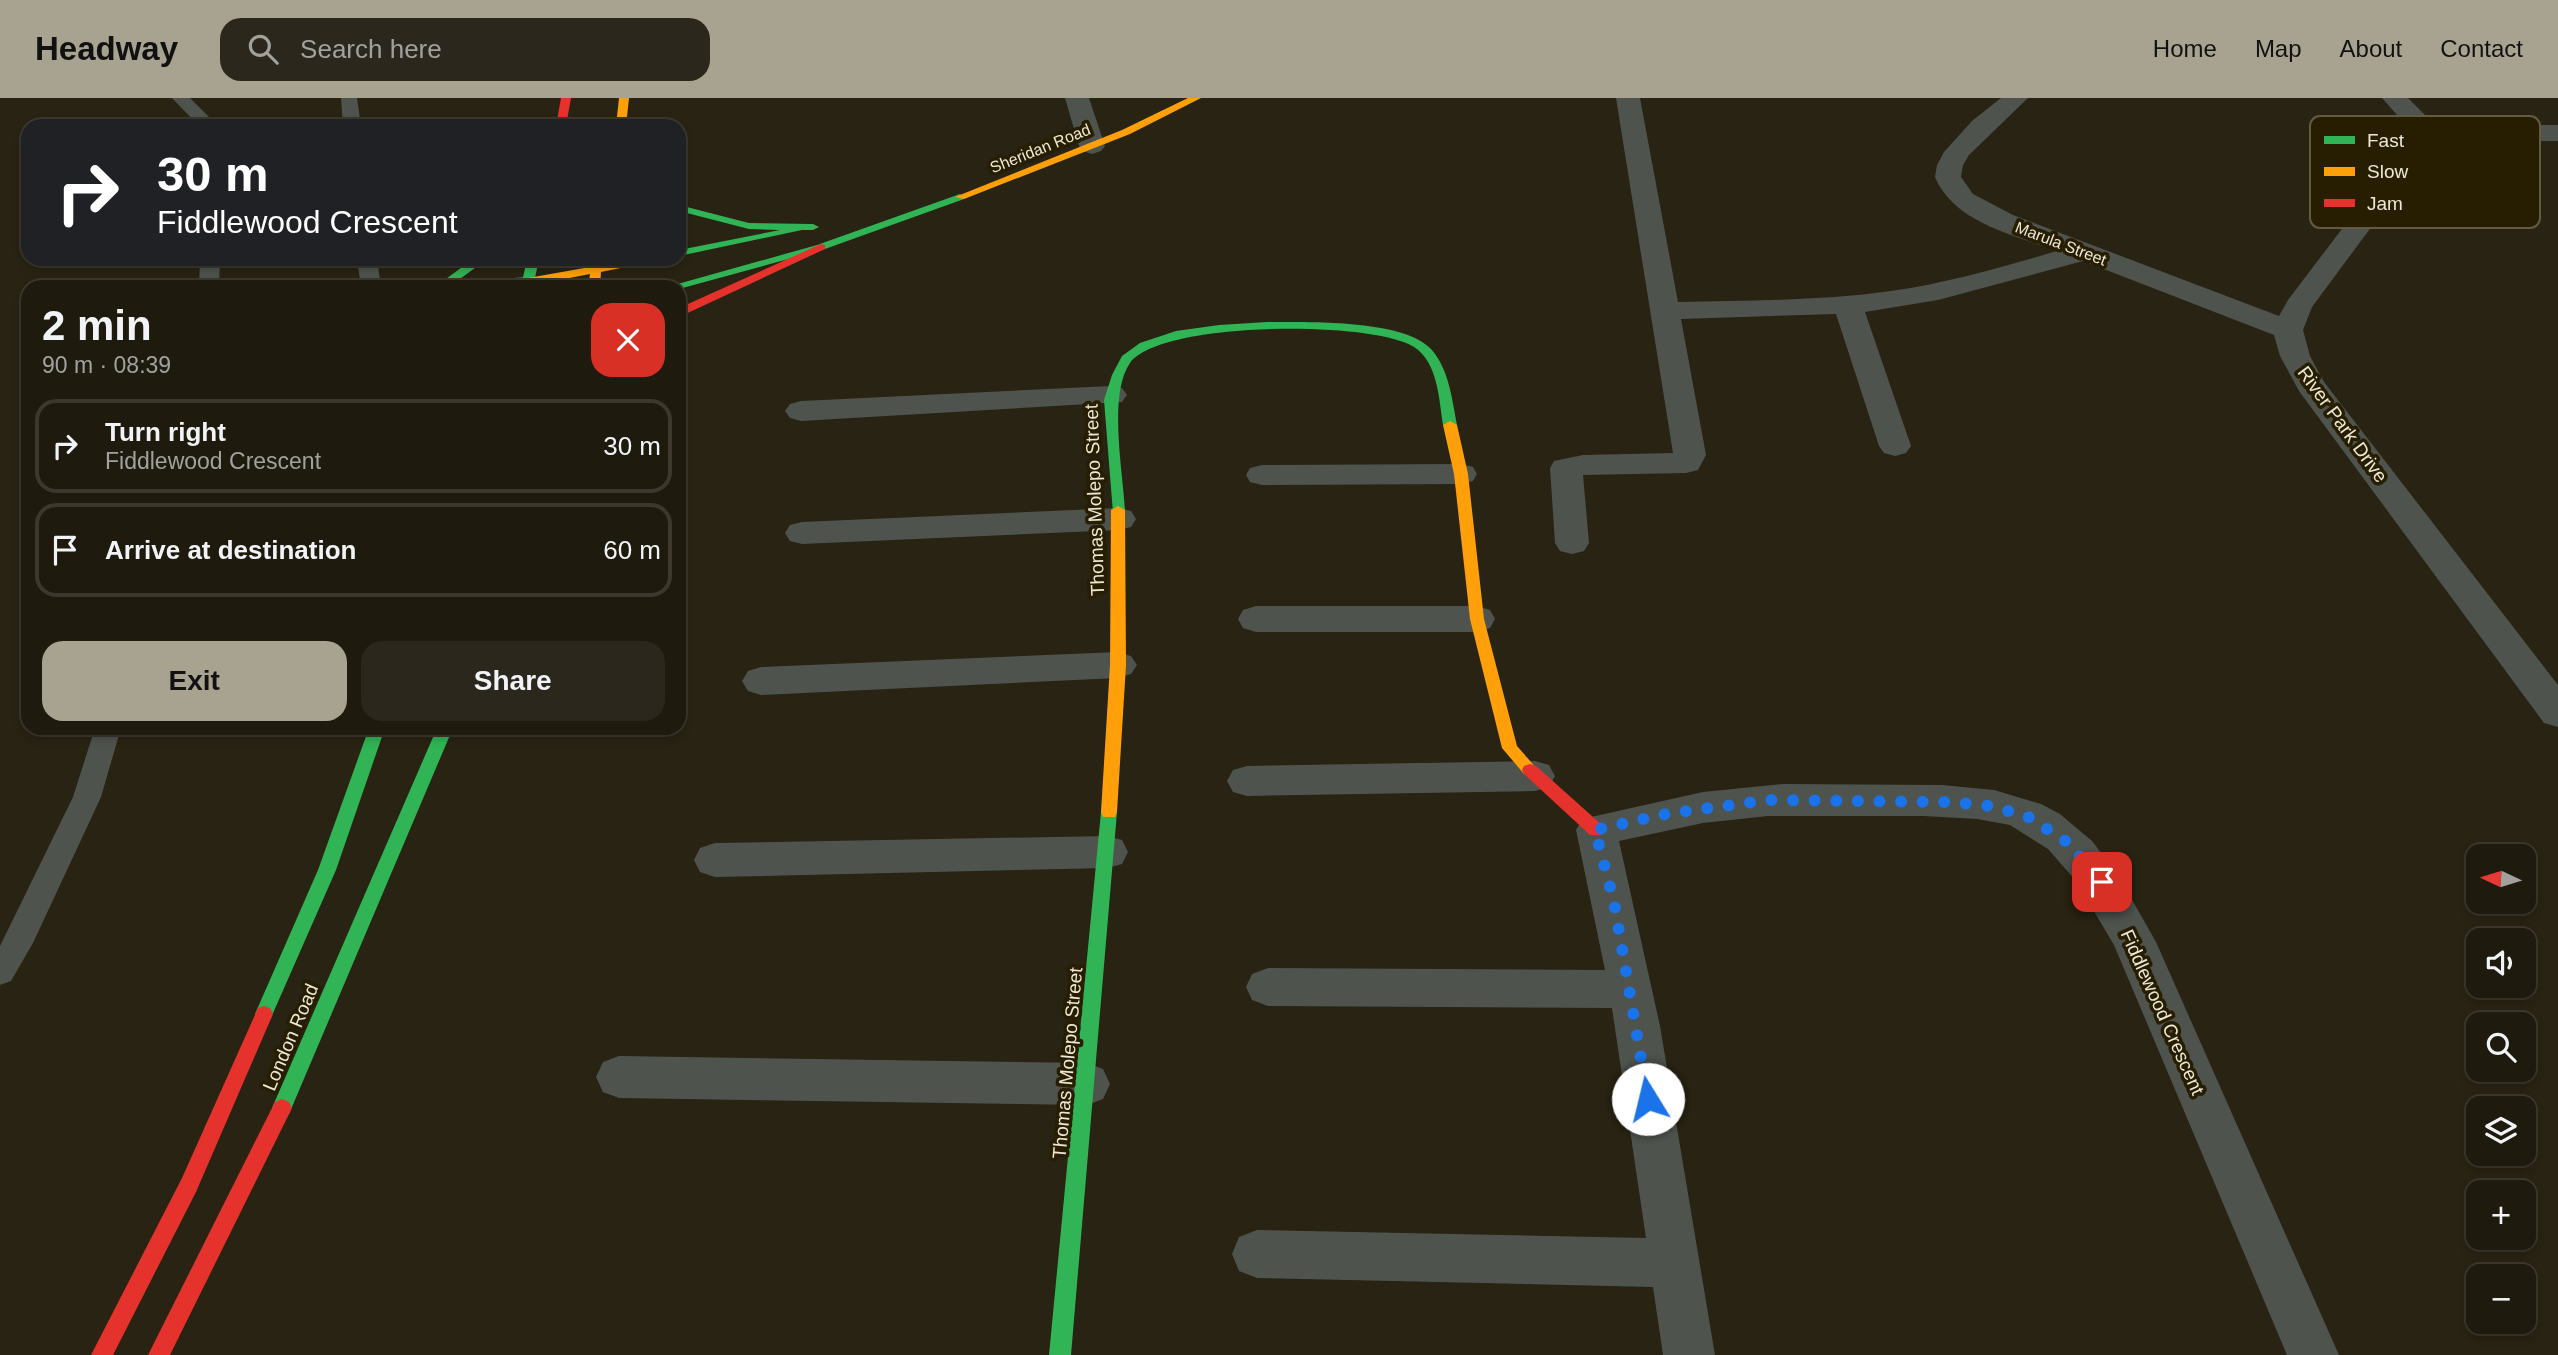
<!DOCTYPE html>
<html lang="en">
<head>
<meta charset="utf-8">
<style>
	body { margin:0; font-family:Helvetica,sans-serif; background:#2b271c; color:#f1f3f6; height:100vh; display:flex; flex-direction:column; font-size:26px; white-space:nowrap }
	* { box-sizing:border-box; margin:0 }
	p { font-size:23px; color:#a1a19e }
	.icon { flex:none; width:38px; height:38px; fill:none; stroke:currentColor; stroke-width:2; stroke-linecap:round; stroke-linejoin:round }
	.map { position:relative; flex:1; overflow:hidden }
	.panel { position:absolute; left:21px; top:182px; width:665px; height:455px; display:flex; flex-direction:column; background:#1e1a0e; border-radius:21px; box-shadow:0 4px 10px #0003,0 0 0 2px #3c382e }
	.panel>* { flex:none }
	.hud { position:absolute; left:21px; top:21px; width:665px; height:147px; border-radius:21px; box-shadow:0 4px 10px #0003,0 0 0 2px #3c382e; background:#202124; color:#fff; overflow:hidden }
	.needle { width:46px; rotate:274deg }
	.controls { position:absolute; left:2466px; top:746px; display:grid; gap:14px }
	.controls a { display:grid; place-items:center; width:70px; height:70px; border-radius:14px; background:#1e1a0e; box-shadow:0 4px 10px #0003,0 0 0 2px #3c382e; font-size:35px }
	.pin { position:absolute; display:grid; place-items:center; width:60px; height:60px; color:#fff; margin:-30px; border-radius:14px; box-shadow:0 4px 10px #0006 }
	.me { position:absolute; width:77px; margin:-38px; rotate:351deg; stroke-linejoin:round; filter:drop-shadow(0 0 5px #0008) }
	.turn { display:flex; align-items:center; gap:24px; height:147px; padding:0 21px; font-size:32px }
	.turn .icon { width:91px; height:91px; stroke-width:2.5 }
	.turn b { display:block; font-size:49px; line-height:60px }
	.round { display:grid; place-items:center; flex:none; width:74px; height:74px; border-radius:21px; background:#2b271c }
	.head { display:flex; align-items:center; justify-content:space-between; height:119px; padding:0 21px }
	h1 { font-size:42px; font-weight:700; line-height:52px }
	.cta { display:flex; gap:14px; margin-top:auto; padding:14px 21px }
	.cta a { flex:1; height:80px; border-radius:21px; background:#a8a391; color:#111; font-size:28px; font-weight:700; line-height:80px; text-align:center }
	.cta a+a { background:#2b271c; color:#f1f3f6 }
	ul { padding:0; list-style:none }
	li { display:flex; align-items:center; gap:21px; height:94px; margin:0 14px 10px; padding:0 7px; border:4px solid #3c382e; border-radius:21px }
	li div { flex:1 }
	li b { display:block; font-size:26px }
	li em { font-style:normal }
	header { display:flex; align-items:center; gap:42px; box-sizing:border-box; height:98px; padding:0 35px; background:#a8a391; color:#111 }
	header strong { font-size:33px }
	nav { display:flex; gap:38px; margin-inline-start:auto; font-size:24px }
	.search { width:490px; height:63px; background:#2b271c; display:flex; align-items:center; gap:18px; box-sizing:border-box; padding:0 24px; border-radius:21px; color:#a1a19e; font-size:26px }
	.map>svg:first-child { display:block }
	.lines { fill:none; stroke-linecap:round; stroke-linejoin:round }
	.lane { fill:#4f534e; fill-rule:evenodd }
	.street { fill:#4f534e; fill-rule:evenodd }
	.fast { fill:#30b455; fill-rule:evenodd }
	.slow { fill:#ff9f0a; fill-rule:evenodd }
	.jam { fill:#e5322d; fill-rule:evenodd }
	.route { stroke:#1a73e8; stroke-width:12; stroke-dasharray:0 21.6 }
	.labels { text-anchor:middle; stroke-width:7; stroke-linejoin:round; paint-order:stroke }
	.far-street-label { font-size:16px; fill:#ede8d6; stroke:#271e01 }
	.street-label { font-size:19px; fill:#ede8d6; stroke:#271e01 }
	.key { fill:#271e01; stroke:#625b41; stroke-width:2 }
	.key-label { font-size:19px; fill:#ede8d6 }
</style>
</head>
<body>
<header>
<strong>Headway</strong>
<div class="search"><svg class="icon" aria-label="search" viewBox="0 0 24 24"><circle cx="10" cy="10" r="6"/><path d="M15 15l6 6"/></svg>Search here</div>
<nav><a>Home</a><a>Map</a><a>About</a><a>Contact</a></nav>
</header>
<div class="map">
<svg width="2558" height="1257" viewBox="0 0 2558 1257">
	<rect width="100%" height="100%" fill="#282312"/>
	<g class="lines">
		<!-- lane -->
		<path class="lane" d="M172 0H190L218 28H199Z
			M341 0H357L361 28H343Z
			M200 161H220L219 189H199Z
			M357 161H377L381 189H361Z
			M528 178 538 184 535 188 483 189 493 183Z
			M95 630H121L101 699 33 845 11 883 0 887V848L73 699Z"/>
		<!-- street -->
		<path class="street" d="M1065 0H1089L1105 48 1101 53 1092 56 1083 53 1079 48Z
			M1616 0H1640L1678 204C1749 202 1821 203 1891 193 1947 185 2002 169 2057 153 2015 137 1954 125 1935 79L1937 67 1944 54 1972 23 2001 0H2028L1969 57 1963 67 1961 79 1973 96 2013 117 2279 218 2288 202 2414 36 2382 0H2408L2435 27H2558V43H2435L2312 209 2303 232 2310 258 2324 284 2558 587V629L2544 625 2299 293 2280 258 2274 237 2083 163 1938 202 1865 214 1911 348 1906 355 1895 358 1884 355 1879 348 1836 216 1681 221 1706 357 1698 372 1686 375 1583 377 1589 445 1584 453 1572 456 1560 453 1555 445 1550 370 1554 363 1583 357 1673 355Z
			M1111 288 1122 290 1127 297 1122 304 801 323 790 320 785 313 790 306 801 303Z
			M1461 366 1473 369 1477 376 1473 383 1461 386 1262 387 1250 384 1246 377 1250 370 1262 367Z
			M1119 410 1131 413 1136 421 1131 429 1119 432 802 446 790 443 785 435 790 427 802 424Z
			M1256 508H1477L1490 512 1495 521 1490 530 1477 534H1256L1243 530 1238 521 1243 512Z
			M1118 554 1131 558 1137 567 1131 576 1118 580 761 597 748 593 742 583 748 573 761 569Z
			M1535 663 1549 667 1555 678 1549 689 1535 693 1247 698 1233 694 1227 683 1233 672 1247 668Z
			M1783 686 1942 687 1994 692 2041 706 2060 716 2092 743 2118 777 2156 844 2339 1257H2287L2114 847 2076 783 2048 751 2010 727 1977 721 1924 718H1768L1703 725 1619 743 1660 928 1715 1257H1663L1653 1189 1257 1180 1239 1173 1232 1156 1239 1139 1257 1132 1646 1140 1612 910 1268 908 1252 902 1246 889 1252 876 1268 870 1605 872 1576 732 1582 721 1703 694Z
			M1107 738 1122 742 1128 754 1122 766 1107 770 715 779 700 774 694 762 700 750 715 745Z
			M619 958 1087 965 1103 971 1110 986 1103 1001 1087 1007 619 1000 603 994 596 979 603 964Z"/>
		<!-- fast -->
		<path class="fast" d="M960 96 965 99 964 101 825 151 679 191V189H667L817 147Z
			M679 107 749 125 813 126 819 129 813 132H802L679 158V152L780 132 749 131 679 113Z
			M473 161H487L449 189H435Z
			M527 161H539L533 189H521Z
			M1267 224C1305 224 1404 221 1431 251 1449 271 1452 301 1457 327L1450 331 1443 327C1439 302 1438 264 1414 249 1372 222 1160 223 1130 265 1108 296 1123 374 1125 412L1123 415H1113L1104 302 1112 277 1122 258 1140 245 1176 233 1219 227Z
			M369 630H385L336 772 270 922 264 924 258 922 255 916 318 772Z
			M437 630H453L289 1016 282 1019 275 1016 272 1010Z
			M1109 708 1115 709 1117 714 1071 1257H1049L1101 714 1103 709Z"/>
		<!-- slow -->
		<path class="slow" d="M619 0H629L626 28H616Z
			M1188 0H1201L1130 36 964 101 955 99 1122 32Z
			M591 161H603L602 167 632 161H656L650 164 601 174 600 189H588L590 176 528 188 522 184 528 180 590 169Z
			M1450 323 1457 327 1468 376 1484 521 1517 648 1538 672 1536 676H1524L1502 650 1470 521 1454 376 1443 327Z
			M1118 408 1125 412 1126 567 1117 714 1115 719H1103L1101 714 1110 567 1111 412Z"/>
		<!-- jam -->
		<path class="jam" d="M561 0H571L566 28H556Z
			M821 146 825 147V151L679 219V210Z
			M1530 666 1536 668 1602 727 1604 732 1602 737H1590L1524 676 1522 672 1524 668Z
			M264 908 270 910 273 916 196 1094 113 1257H91L182 1080 258 910Z
			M282 1001 289 1004 292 1010 170 1257H148L275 1004Z"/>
	</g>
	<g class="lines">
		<!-- route -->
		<path class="route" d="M1648 1001 1614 804 1595 732 1666 716 1768 702 1952 704 1990 708 2027 718 2067 744 2102 784"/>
	</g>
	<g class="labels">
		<!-- far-street labels -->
		<g class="far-street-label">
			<text transform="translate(1040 50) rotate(-22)" y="6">Sheridan Road</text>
			<text transform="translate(2061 145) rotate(21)" y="6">Marula Street</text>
		</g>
		<!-- street labels -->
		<g class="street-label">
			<text transform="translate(2343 326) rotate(54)" y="7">River Park Drive</text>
			<text transform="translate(1094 402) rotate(-92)" y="7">Thomas Molepo Street</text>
			<text transform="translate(2163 914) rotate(66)" y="7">Fiddlewood Crescent</text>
			<text transform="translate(290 939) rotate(-67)" y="7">London Road</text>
			<text transform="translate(1067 965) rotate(-85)" y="7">Thomas Molepo Street</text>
		</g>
	</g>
	<!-- legend -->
	<rect x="2310" y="18" width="230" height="112" rx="10" class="key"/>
	<rect x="2324" y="38" width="31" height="8" fill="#30b455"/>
	<rect x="2324" y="69" width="31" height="9" fill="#ff9f0a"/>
	<rect x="2324" y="101" width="31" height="8" fill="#e5322d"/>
	<g class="key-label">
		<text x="2367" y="49">Fast</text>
		<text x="2367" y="80">Slow</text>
		<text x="2367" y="112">Jam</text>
	</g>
</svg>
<div class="controls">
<a><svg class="needle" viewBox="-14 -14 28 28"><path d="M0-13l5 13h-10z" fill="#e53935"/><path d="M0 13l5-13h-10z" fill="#a1a19e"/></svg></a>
<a><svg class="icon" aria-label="sound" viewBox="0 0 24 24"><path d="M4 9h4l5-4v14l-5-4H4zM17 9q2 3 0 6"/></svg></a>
<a><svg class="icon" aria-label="search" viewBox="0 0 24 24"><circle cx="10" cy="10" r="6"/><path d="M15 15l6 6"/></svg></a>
<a><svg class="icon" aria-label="layers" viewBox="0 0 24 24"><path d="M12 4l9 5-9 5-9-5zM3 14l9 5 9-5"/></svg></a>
<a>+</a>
<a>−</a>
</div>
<div class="pin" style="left:2102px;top:784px;background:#d93025"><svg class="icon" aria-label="arrive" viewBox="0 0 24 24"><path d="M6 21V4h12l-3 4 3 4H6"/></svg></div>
<svg class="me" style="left:1648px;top:1001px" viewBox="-20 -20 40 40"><circle r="19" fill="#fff"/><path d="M0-13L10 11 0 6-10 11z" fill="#1a73e8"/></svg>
<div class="hud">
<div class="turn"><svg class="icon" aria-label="right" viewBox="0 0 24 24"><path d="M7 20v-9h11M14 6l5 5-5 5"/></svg><div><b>30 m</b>Fiddlewood Crescent</div></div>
</div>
<section class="panel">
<div class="head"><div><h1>2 min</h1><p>90 m · 08:39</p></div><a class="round" style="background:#d93025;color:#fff"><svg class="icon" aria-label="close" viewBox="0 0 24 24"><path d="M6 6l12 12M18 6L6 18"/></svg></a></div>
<ul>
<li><svg class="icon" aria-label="right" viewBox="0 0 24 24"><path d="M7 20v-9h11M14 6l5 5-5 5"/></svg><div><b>Turn right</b><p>Fiddlewood Crescent</p></div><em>30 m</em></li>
<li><svg class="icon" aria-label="arrive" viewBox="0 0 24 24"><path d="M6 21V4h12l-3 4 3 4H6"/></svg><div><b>Arrive at destination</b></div><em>60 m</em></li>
</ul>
<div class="cta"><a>Exit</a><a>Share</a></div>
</section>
</div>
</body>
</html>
